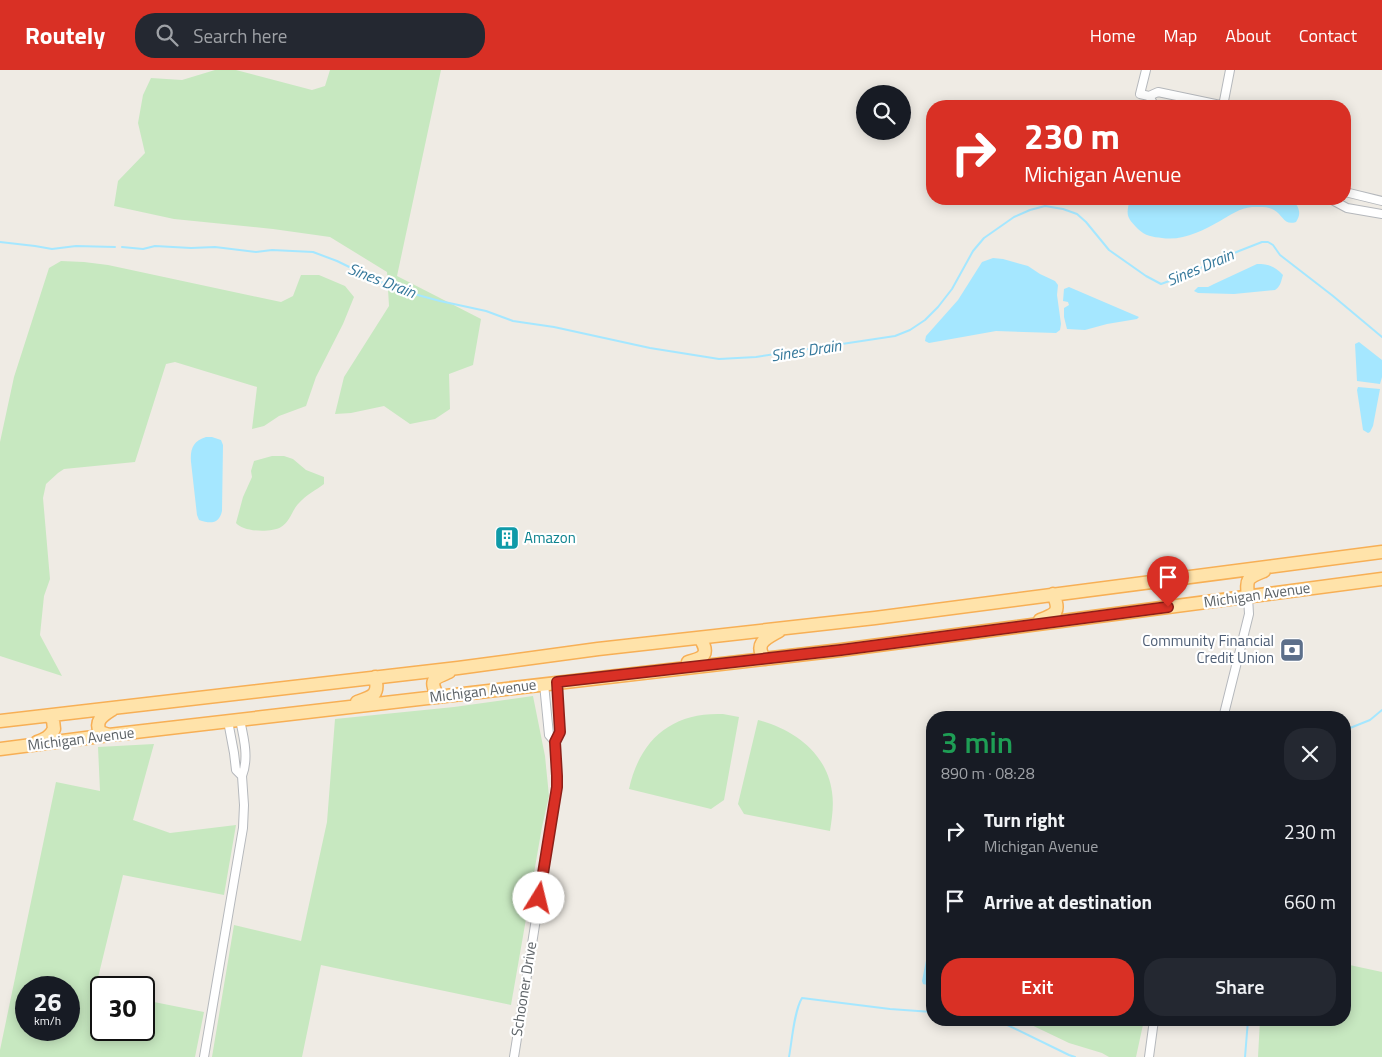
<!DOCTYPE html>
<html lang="en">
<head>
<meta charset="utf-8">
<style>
	body { margin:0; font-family:"Titillium Web",sans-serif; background:#242831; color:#f1f3f6; height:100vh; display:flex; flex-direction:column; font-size:19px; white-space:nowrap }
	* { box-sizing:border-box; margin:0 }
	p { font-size:16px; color:#9ea1a6 }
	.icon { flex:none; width:28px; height:28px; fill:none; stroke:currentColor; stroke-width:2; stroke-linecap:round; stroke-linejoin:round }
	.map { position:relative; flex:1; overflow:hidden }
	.details { position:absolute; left:926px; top:641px; width:425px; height:315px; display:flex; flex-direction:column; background:#171b24; border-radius:20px; box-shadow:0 2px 12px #0003 }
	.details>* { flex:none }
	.guide { position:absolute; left:926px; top:30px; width:425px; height:105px; border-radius:20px; box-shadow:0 2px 12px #0003; background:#d93025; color:#fff; overflow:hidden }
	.tools { position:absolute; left:856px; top:15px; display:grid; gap:10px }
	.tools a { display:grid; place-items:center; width:55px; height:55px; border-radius:50%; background:#171b24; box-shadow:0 2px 12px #0003; font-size:25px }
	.speed { position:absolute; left:15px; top:906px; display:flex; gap:10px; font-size:25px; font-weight:700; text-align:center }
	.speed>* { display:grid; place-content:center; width:65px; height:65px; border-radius:50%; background:#171b24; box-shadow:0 2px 12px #0003; line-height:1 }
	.speed small { font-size:12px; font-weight:400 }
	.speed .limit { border:2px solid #111; border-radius:8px; background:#fff; color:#111 }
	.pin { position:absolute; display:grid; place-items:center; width:42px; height:42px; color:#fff; margin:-51px -21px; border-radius:50% 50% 50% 0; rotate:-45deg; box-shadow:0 0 5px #0007 }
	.pin .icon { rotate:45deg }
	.me { position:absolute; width:55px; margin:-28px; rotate:9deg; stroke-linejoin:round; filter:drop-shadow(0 0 4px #0008) }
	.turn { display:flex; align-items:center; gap:18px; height:105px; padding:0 15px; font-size:22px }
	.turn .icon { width:65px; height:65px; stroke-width:2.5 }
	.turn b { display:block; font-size:35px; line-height:42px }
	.round { display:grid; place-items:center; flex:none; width:52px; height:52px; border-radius:20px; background:#242831 }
	.head { display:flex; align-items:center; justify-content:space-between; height:85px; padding:0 15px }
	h1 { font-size:30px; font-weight:600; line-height:38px; color:#1e9e55 }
	.primary-button { display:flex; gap:10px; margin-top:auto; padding:10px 15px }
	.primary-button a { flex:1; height:58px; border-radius:20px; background:#d93025; color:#fff; font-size:20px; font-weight:600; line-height:58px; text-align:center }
	.primary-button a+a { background:#242831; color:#f1f3f6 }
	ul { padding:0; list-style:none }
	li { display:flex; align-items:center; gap:15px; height:70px; padding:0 15px }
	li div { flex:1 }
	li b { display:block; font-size:19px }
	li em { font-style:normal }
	header { display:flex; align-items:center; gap:30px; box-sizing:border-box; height:70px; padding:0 25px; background:#d93025; color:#fff }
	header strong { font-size:24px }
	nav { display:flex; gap:28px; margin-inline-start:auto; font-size:18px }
	.search { width:350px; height:45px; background:#242831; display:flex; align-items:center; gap:12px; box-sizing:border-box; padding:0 18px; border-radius:20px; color:#9ea1a6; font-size:19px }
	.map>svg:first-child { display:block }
	.green { fill:#c7e8c0; fill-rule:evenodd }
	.water { fill:#a5e7ff }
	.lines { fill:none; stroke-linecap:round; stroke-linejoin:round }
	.stream { stroke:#a5e7ff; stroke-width:2 }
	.minor-casing { stroke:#b5b8bc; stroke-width:10 }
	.primary-casing { stroke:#f7af55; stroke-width:15 }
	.minor { stroke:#fff; stroke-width:8 }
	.primary { stroke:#ffe3aa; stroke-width:12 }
	.route-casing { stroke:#8d1f18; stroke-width:12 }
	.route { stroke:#d93025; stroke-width:9 }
	.labels { text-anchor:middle; stroke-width:4.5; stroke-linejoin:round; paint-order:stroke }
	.culture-label { font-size:15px; fill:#0d838f; stroke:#fff; text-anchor:start }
	.street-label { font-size:15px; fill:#5c6266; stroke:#fff }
	.service-label { font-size:15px; fill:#4e5e75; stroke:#fff; text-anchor:end }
	.water-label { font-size:16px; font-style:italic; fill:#35789b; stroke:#fff }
</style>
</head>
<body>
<header>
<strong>Routely</strong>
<div class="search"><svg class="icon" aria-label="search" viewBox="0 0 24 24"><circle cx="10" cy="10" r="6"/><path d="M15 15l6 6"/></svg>Search here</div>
<nav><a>Home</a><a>Map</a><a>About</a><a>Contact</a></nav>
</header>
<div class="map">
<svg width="1382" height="987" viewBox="0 0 1382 987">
	<rect width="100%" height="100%" fill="#efebe4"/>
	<!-- green -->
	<path class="green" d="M215 0H236L312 20 325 16 330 0H441L397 206 481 249 473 295 449 304 450 339 435 349 410 354 384 336 351 343 335 344 344 307 389 236 387 202 330 167 273 159 174 149 114 136 118 111 145 83 138 53 143 25 151 8 182 10Z
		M61 191 84 192 108 195 281 232 293 226 301 205H319L345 216 354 227 343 254 316 307 306 336 279 346 264 356 252 359 257 317 175 292 166 294 135 392 64 399 58 403 46 414 43 428 50 509 44 526 40 565 62 606 0 586V372L14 307 49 198Z
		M272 386H284L293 389 306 400 324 407V414C316 420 306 425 299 433 292 440 290 452 281 457 271 463 243 462 236 453L243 427 252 407 251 401 254 391Z
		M533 626 545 686 549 726 542 757 511 935 321 895 302 987H212L234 855 301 871 327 752 335 649 454 637Z
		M723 644 739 647 724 730 711 739 629 719C640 669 672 642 723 644Z
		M758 650C793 659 827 683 832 722 834 735 832 748 830 761L744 744 738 734Z
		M154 674 133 750 170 763 236 755 224 825 123 805 95 920 101 921V960H144V930L204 942 195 987H0V980L56 712 100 721 98 677ZM26 918H69V960H26Z
		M1345 894 1382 902V987H1258L1260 950H1345Z
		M1021 950H1144L1136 987H1109L1102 983 1069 973Z"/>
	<!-- water -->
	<path class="water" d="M1130 129H1292C1299 137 1302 143 1296 152 1284 156 1283 145 1274 140 1268 136 1259 137 1252 137 1240 138 1230 145 1220 151 1202 161 1183 171 1162 168 1153 167 1145 166 1138 159 1126 147 1126 145 1130 129Z
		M993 188 1003 189 1028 196 1040 204 1055 211 1058 215 1057 225 1061 254 1060 260 1056 263 996 261 929 273 925 271 926 266 958 230 982 192Z
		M1257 194C1268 194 1275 196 1283 205 1281 211 1281 216 1275 220L1234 224 1198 223 1194 221 1198 217H1208L1214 214Z
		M1069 217 1139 247 1137 249 1107 254 1085 260 1067 259 1064 247V238L1069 235 1068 232 1063 231 1064 219Z
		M1359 272 1382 290V307L1380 314 1357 311 1355 274Z
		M1358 317 1380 319 1373 356 1370 362 1368 363 1363 360 1357 320Z
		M206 367H212L221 370 223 375 222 441C219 454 211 454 199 450L197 445 191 392C190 379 193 371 206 367Z
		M931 871H932V916L923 914 922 911 929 875Z"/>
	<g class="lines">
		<!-- stream -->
		<path class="stream" d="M0 172 35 176 52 179 76 176 115 177
			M122 177 143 179 155 176 191 178 215 177 256 182 272 180 313 182 337 191 374 209 399 220 440 231 486 241 513 251 554 257 650 278 719 289 756 287 895 266 910 260 925 250 938 237 952 219 973 181 984 168 1014 147 1030 140 1045 136 1063 139 1077 144 1086 152 1109 180 1146 206 1161 214 1172 210 1239 181 1262 172H1268L1273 175 1280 185 1333 226 1382 267
			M1345 660 1370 650 1382 640
			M997 950 1069 985 1075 987
			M789 987C792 971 794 941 802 928L890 939 932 942
			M1245 987 1248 950"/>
		<defs>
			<path id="minor" d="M1146 0 1140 24 1149 26 1158 22 1225 36
				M1149 26 1154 35 1162 36
				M1223 36 1230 0
				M1345 122 1382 131
				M1333 129 1334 131 1347 138 1382 144
				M544 614 549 665 555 672 560 662 557 613
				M1223 648 1249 544 1248 527
				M228 651 234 683 236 700 242 706C249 689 244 668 240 650
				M204 987 243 758 244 735 242 706
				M514 987 557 717V706L555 672
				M1149 987 1154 950"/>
			<path id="primary" d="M1248 527C1246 508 1247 508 1264 501
				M1040 550C1056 544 1061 542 1053 524
				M765 589C753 573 767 568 779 561
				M688 592C704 588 710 584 700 568
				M438 627C429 609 433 609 449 602
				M357 632C372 627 380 625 375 607
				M0 651 458 598 598 579 875 548 1382 482
				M109 665 100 662C94 650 104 645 113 639
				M37 672C45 669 50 667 54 659L53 650 49 646
				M0 679 109 665 841 580 1382 509"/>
		</defs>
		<!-- minor casing -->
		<use href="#minor" class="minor-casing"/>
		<!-- primary casing -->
		<use href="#primary" class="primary-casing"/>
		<!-- minor -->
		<use href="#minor" class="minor"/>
		<!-- primary -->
		<use href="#primary" class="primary"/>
	</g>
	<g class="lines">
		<defs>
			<path id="route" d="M539 828 557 717V706L555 672 560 662 557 612 841 580 1168 537"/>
		</defs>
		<!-- route casing -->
		<use href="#route" class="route-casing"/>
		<!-- route -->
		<use href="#route" class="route"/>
	</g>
	<!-- icons -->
	<defs>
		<symbol id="building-square" viewBox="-11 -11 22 22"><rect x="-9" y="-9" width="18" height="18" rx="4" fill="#0f9aa8" stroke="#fff"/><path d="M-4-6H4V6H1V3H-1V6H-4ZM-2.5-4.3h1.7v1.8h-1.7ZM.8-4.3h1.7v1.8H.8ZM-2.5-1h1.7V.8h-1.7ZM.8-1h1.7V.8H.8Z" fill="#fff"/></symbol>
		<symbol id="bank-square" viewBox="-11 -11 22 22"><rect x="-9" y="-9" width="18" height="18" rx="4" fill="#5c6f8a" stroke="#fff"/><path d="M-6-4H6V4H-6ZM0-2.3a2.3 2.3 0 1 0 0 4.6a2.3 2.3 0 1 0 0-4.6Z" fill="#fff"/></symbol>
	</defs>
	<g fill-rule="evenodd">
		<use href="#building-square" x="493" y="454" width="28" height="28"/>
		<use href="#bank-square" x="1278" y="566" width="28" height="28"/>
	</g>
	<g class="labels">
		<!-- culture labels -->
		<g class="culture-label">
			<text x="524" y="473">Amazon</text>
		</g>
		<!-- street labels -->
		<g class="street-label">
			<text transform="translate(1257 525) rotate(-8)" y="5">Michigan Avenue</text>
			<text transform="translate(483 621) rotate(-7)" y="5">Michigan Avenue</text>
			<text transform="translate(81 669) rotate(-7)" y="5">Michigan Avenue</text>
			<text transform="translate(524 919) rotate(-81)" y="5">Schooner Drive</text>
		</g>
		<!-- service labels -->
		<g class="service-label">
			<text x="1274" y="576">Community Financial<tspan x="1274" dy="17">Credit Union</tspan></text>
		</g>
		<!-- water labels -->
		<g class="water-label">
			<text transform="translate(1200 197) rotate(-23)" y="6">Sines Drain</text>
			<text transform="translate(382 210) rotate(21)" y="6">Sines Drain</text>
			<text transform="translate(806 280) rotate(-9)" y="6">Sines Drain</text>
		</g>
	</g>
</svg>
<div class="tools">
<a><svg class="icon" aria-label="search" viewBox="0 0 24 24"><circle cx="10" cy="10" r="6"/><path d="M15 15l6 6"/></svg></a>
</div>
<div class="speed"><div>26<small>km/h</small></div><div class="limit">30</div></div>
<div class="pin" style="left:1168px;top:537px;background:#d93025"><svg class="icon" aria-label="arrive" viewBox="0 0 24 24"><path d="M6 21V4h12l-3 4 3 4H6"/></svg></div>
<svg class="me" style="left:539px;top:828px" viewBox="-20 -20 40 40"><circle r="19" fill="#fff"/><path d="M0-13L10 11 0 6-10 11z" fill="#d93025"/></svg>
<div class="guide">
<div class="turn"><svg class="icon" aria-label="right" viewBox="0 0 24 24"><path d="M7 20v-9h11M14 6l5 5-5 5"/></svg><div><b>230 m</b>Michigan Avenue</div></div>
</div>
<section class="details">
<div class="head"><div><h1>3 min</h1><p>890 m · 08:28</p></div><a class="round"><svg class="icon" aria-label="close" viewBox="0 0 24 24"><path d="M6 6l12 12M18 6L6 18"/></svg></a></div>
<ul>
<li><svg class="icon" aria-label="right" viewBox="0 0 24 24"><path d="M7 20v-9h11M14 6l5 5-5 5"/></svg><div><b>Turn right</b><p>Michigan Avenue</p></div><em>230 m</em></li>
<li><svg class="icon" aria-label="arrive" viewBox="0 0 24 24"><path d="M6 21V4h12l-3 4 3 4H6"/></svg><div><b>Arrive at destination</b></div><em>660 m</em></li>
</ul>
<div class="primary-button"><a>Exit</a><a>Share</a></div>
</section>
</div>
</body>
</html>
